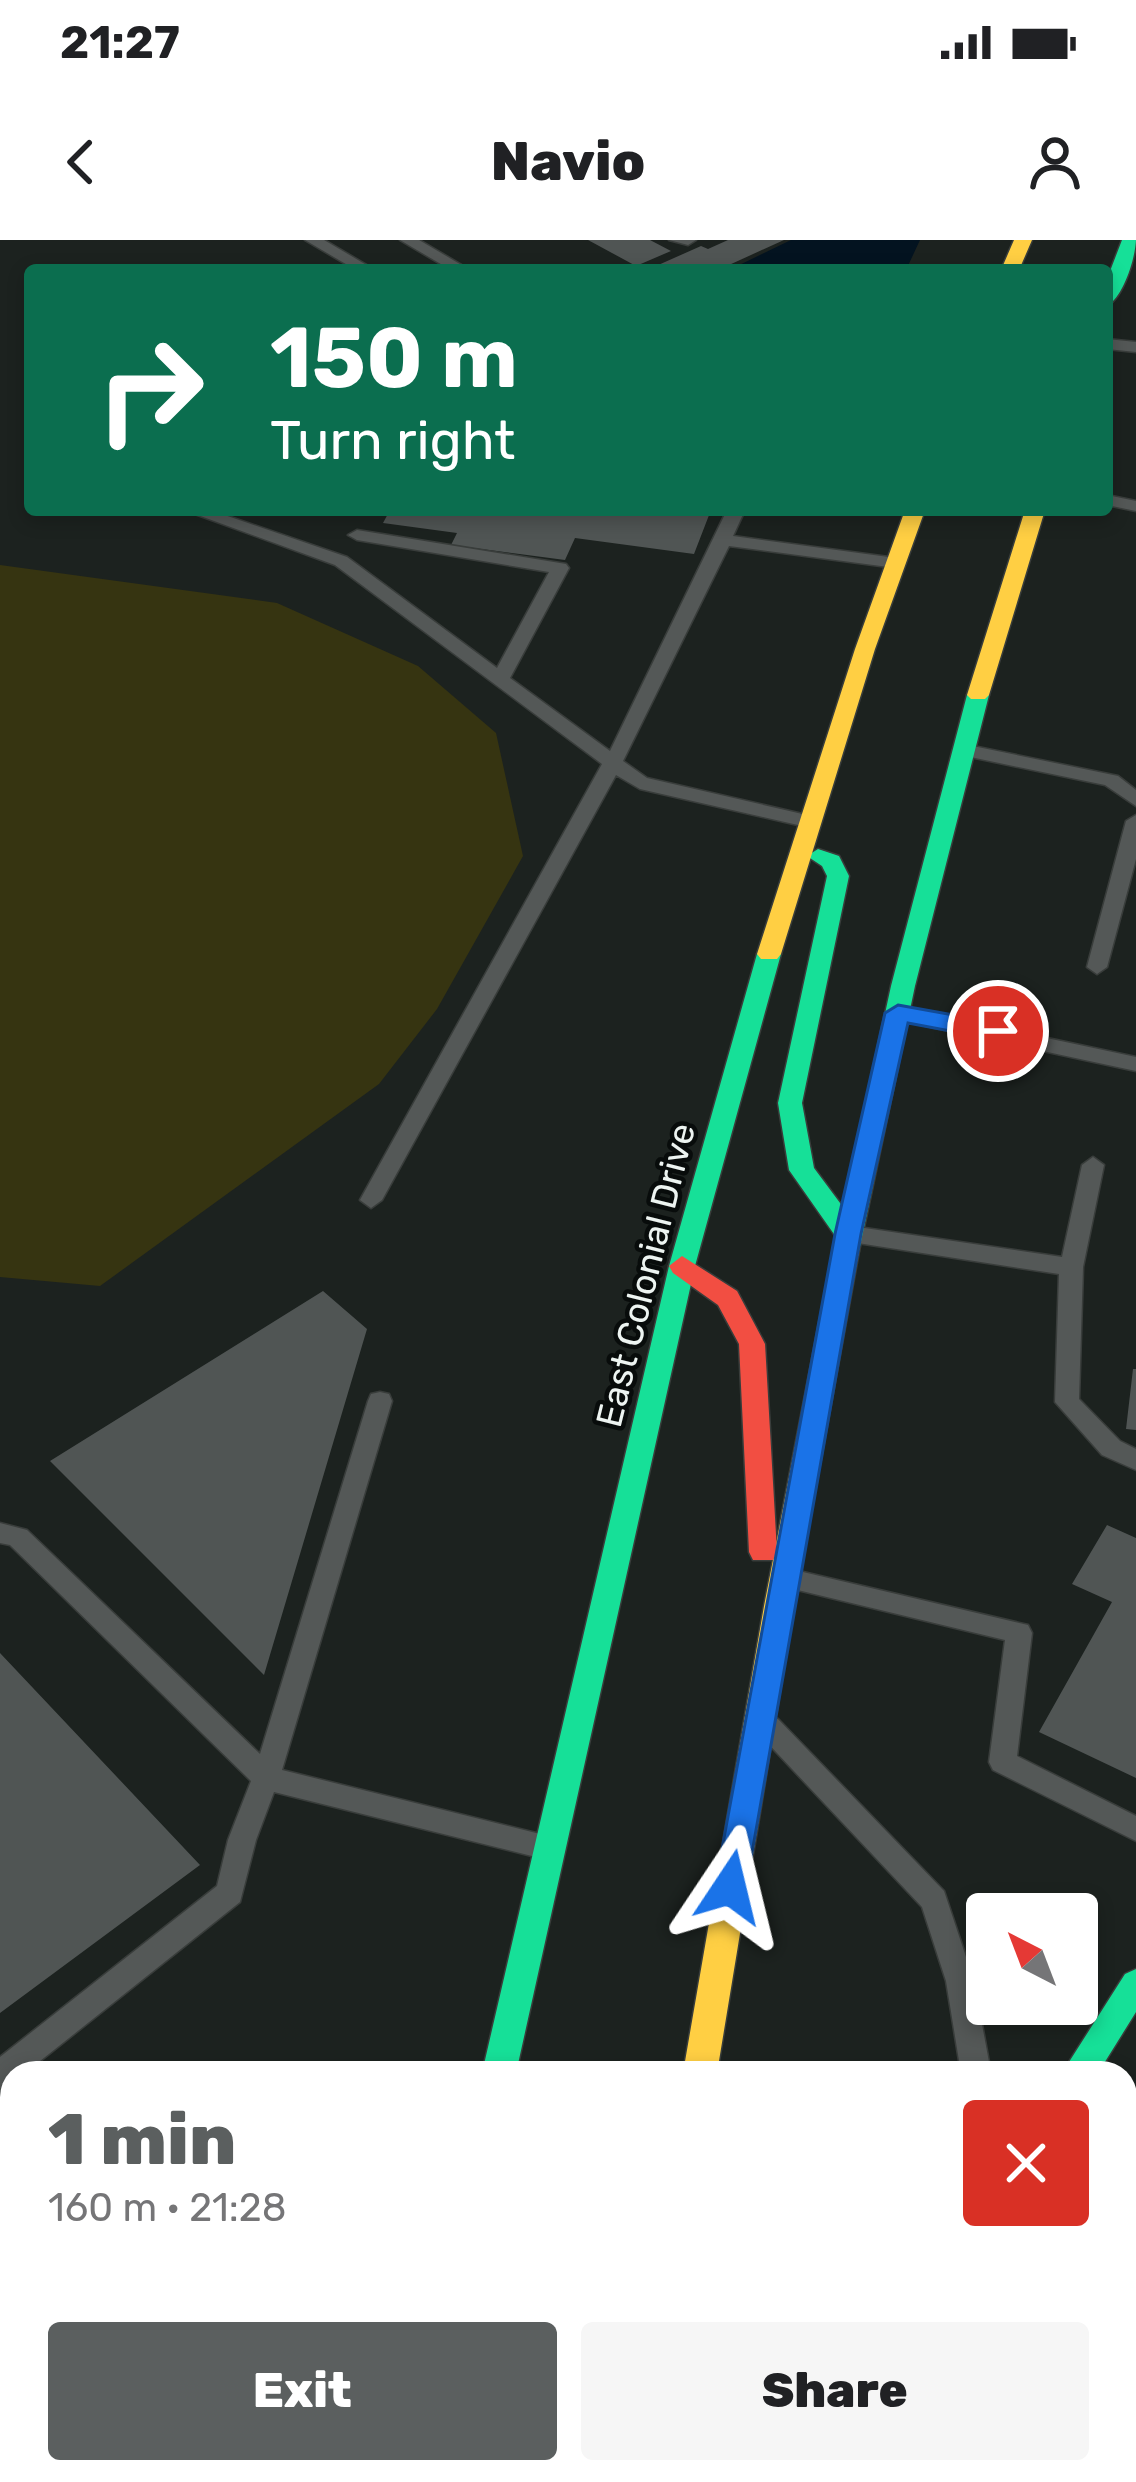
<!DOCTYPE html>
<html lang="en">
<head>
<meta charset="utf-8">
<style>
	body { margin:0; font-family:Rubik,sans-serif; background:#f6f6f6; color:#202124; height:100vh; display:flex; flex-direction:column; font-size:45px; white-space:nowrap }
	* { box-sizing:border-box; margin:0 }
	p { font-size:39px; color:#757577 }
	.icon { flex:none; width:66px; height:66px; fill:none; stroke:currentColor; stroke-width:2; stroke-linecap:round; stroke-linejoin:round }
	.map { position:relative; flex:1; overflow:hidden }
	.side { position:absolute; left:0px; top:1821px; width:1137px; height:423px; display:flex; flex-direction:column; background:#fff; border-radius:36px 36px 0 0; box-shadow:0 6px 18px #0003 }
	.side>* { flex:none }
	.hud { position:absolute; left:24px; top:24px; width:1089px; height:252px; border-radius:12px; box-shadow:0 6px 18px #0003; background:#0b6e4f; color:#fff; overflow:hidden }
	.needle { width:78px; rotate:318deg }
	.tools { position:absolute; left:966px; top:1653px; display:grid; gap:24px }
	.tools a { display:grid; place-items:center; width:132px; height:132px; border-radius:12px; background:#fff; box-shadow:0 6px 18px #0003; font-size:60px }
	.pin { position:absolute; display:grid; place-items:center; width:102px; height:102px; color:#fff; margin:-51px; border:6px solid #fff; border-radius:50%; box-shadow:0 3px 12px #0007 }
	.me { position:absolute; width:132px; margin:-66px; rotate:10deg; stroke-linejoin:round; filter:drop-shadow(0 0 9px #0008) }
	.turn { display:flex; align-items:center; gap:42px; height:252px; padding:0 48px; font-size:54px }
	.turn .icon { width:156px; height:156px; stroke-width:2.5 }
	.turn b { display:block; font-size:84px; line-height:102px }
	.round { display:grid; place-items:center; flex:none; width:126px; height:126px; border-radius:12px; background:#f6f6f6 }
	.head { display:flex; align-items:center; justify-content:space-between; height:204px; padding:0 48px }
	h1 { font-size:72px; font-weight:800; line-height:90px; color:#5b5f5f }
	.cta { display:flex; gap:24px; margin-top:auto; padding:24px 48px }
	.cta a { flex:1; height:138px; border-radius:12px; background:#5b5f5f; color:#fff; font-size:48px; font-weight:800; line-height:138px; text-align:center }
	.cta a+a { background:#f6f6f6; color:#202124 }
	.status { display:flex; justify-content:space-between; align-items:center; height:84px; padding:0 60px; background:#fff; direction:ltr }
	.status svg { height:33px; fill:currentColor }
	header { display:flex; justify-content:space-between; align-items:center; height:156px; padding:0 48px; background:#fff; font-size:54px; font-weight:800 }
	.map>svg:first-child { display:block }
	.green { fill:#363411 }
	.water { fill:#031320 }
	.building { fill:#505554 }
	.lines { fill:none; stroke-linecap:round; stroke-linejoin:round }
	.lane-casing { stroke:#393d3b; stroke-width:3 }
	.fast-casing { stroke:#393d3b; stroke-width:3 }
	.slow-casing { stroke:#393d3b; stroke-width:3 }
	.jam-casing { stroke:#393d3b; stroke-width:3 }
	.lane { fill:#545857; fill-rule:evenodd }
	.fast { fill:#16e098; fill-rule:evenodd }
	.slow { fill:#ffcf43; fill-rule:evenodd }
	.jam { fill:#f24e42; fill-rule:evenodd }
	.route { fill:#1a73e8; stroke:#114b97; stroke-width:3 }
	.labels { text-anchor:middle; stroke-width:9; stroke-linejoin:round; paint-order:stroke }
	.street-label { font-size:36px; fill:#edf4f1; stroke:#080c0b }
</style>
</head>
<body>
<div class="status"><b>21:27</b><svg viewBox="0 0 49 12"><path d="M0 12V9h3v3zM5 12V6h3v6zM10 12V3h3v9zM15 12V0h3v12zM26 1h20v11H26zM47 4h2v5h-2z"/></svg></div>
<header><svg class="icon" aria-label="back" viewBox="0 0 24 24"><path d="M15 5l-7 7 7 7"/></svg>Navio<svg class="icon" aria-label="person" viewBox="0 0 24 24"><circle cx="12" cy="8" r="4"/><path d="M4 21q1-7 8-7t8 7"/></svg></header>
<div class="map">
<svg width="1136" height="2242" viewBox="0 0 1136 2242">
	<rect width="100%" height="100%" fill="#1c221f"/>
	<!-- green -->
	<path class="green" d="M0 325 277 363 418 426 496 493 523 616 437 769 379 844 100 1046 0 1037Z"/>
	<!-- water -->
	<path class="water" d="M791 0H920L906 30H729Z"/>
	<!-- building -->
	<path class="building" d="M588 0H650L671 11 636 26Z
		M728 0H784L718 30H647L701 6 708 9Z
		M390 270H711L694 314 575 298 565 320 451 305 457 293 383 283Z
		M323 1051 367 1089 264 1435 50 1221Z
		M1133 1129H1136V1190L1126 1189Z
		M1107 1285 1136 1298V1538L1039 1492 1112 1362 1072 1344Z
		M0 1413 200 1625 0 1773Z
		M1127 2048 1136 2053V2242L1125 2235Z"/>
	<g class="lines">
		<defs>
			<path id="lane" d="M305 0H324L375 30H356Z
				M400 0H419L470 30H451Z
				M669 0H696L688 5Z
				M1107 99 1136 102V112L1107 109Z
				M1107 255 1136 261V271L1107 265Z
				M184 270H210L347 317 497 428 549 332 357 300 348 295 357 290 566 324 569 328 510 438 610 511 727 270H745L733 296 896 318 905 323 896 328 729 306 623 521 647 538 811 576 821 582 811 588 640 549 616 535 382 960 371 968 360 960 602 524 335 325Z
				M963 504 1118 536 1136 550V566L1105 545 956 514 953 510Z
				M1136 575V619L1107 727 1097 734 1087 727 1126 581Z
				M897 766 1136 817V831L889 778 886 773 889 768Z
				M1093 917 1104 925 1083 1027 1079 1159 1120 1201 1136 1209V1230L1102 1215 1055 1162 1059 1034 851 1002 839 994 851 986 1062 1017 1082 925Z
				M380 1152 389 1154 392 1161 282 1530 540 1594 550 1597 554 1606 550 1615 540 1618 274 1552 256 1600 240 1662 25 1833H12V1843L0 1849V1817L217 1646 228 1600 251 1541 10 1305 0 1303V1283L27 1290 260 1514 368 1161 371 1154Z
				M786 1328 1028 1385 1032 1393 1017 1516 1136 1576V1601L993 1530 989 1522 1005 1400 777 1345 773 1338 777 1331Z
				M769 1476 778 1479 944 1651 974 1741 991 1833H961L946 1741 922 1667 760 1495 756 1487 760 1479Z
				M1136 1956V1986L1125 1987V1957Z
				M861 2232H900L904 2242H865Z
				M922 2232H956L952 2242H918Z"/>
			<path id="fast" d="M1122 0H1136C1135 20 1123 57 1107 66V39Z
				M978 449 989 455 915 746 859 1011 846 1020 837 1018 833 1011 836 997 789 930 778 863 827 636 822 626 807 616 818 609 839 616 849 636 802 863 814 928 843 967 891 746 967 455Z
				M769 706 781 714 695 1026 516 1833H482L669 1026 757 714Z
				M1136 1729V1772L1098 1833H1062L1125 1734Z
				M405 2232H441L439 2242H403Z
				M774 2232H816L812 2242H770Z"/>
			<path id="slow" d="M1014 0H1032L1019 30H1001Z
				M905 270H925L875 409 781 714 777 719H761L757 714 855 409Z
				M1025 270H1045L989 455 985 459H971L967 455Z
				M846 1002 859 1011 794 1366 717 1833H683L764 1366 833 1011Z
				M623 2232H659L658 2242H622Z"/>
			<path id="jam" d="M682 1016 737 1051 765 1104 777 1312 773 1320H753L749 1312 739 1104 718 1065 673 1033 669 1026Z"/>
		</defs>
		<!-- lane casing -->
		<use href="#lane" class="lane-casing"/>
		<!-- fast casing -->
		<use href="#fast" class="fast-casing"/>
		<!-- slow casing -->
		<use href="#slow" class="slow-casing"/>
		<!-- jam casing -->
		<use href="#jam" class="jam-casing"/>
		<!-- lane -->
		<use href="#lane" class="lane"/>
		<!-- fast -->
		<use href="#fast" class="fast"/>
		<!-- slow -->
		<use href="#slow" class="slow"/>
		<!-- jam -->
		<use href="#jam" class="jam"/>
	</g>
	<!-- route -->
	<path class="route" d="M898 765 998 783 1010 791 998 800 908 783 861 994 746 1647 742 1657 730 1661 719 1657 715 1647 835 994 885 773Z"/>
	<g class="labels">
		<!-- street labels -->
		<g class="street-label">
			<text transform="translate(645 1035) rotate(-76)" y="13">East Colonial Drive</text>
		</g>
	</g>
</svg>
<div class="tools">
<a><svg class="needle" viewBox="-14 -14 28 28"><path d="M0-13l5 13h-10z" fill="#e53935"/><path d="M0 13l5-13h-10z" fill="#757577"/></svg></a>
</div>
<div class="pin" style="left:998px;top:791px;background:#d93025"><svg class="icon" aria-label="arrive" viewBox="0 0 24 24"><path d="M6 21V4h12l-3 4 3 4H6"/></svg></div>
<svg class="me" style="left:730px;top:1647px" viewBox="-20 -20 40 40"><path d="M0-17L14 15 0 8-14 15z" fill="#1a73e8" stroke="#fff" stroke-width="4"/></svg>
<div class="hud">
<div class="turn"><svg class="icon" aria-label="right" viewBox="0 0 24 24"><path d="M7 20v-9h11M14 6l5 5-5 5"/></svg><div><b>150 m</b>Turn right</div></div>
</div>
<section class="side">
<div class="head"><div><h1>1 min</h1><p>160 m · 21:28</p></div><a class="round" style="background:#d93025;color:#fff"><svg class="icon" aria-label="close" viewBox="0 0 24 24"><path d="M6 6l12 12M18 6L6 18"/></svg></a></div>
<div class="cta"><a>Exit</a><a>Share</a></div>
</section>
</div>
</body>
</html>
